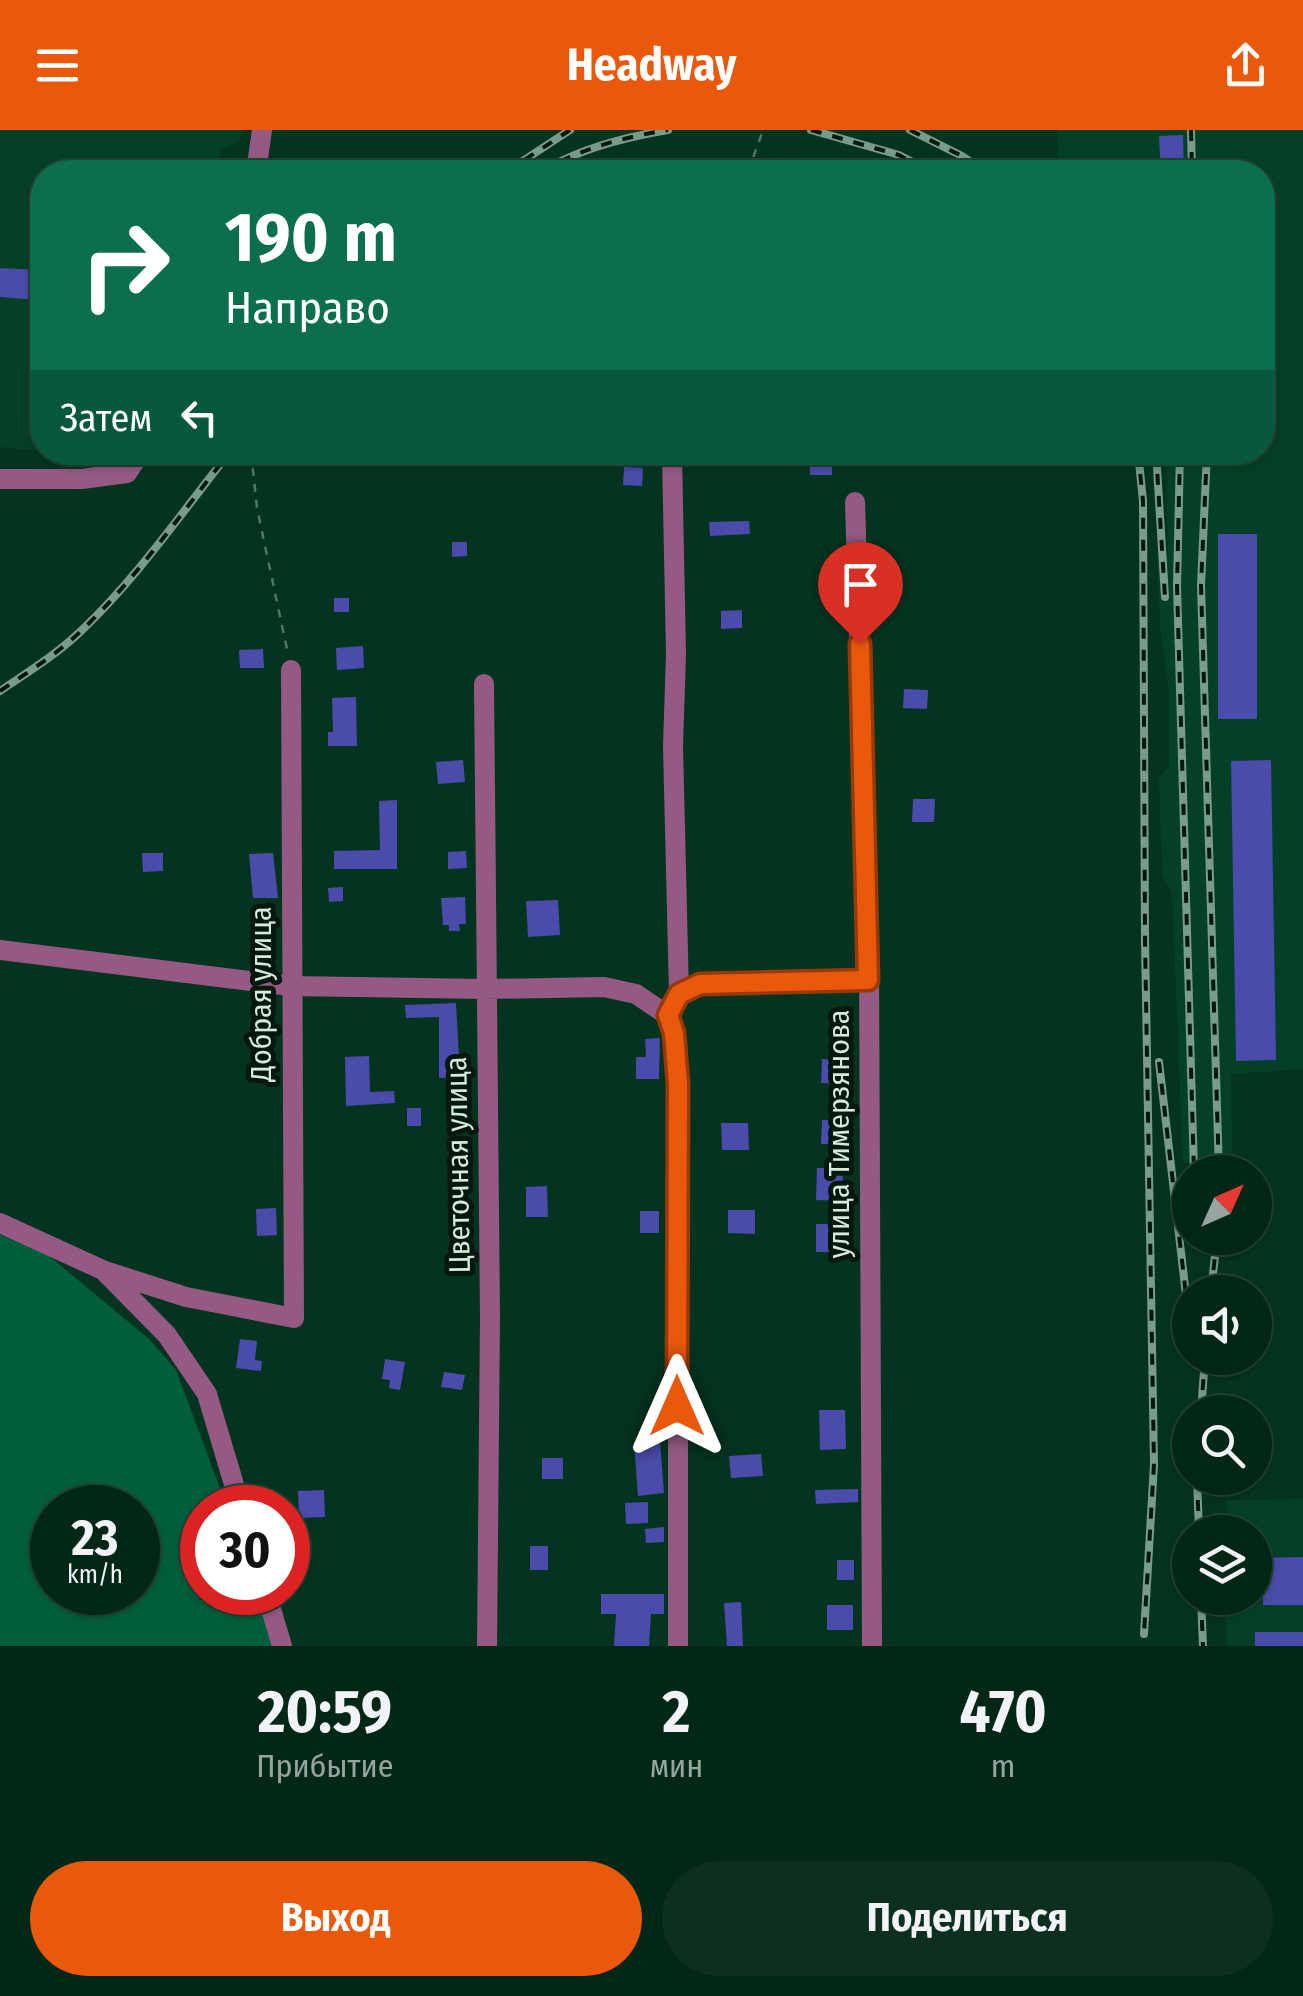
<!DOCTYPE html>
<html lang="ru">
<head>
<meta charset="utf-8">
<style>
	body { margin:0; font-family:"Fira Sans Condensed",sans-serif; background:#0d2f20; color:#f1f3f6; height:100vh; display:flex; flex-direction:column; font-size:38px; white-space:nowrap }
	* { box-sizing:border-box; margin:0 }
	p { font-size:32px; color:#97a5a1 }
	.icon { flex:none; width:55px; height:55px; fill:none; stroke:currentColor; stroke-width:2; stroke-linecap:round; stroke-linejoin:round }
	.map { position:relative; height:1516px; overflow:hidden }
	.drawer { display:flex; flex-direction:column; background:#032717; flex:1 }
	.drawer>* { flex:none }
	.guide { position:absolute; left:30px; top:30px; width:1245px; height:305px; border-radius:40px; box-shadow:0 2px 8px #0004,0 0 0 2px #244436; background:#0b6e4f; color:#fff; overflow:hidden }
	.needle { width:65px; rotate:45deg }
	.tools { position:absolute; left:1172px; top:1025px; display:grid; gap:20px }
	.tools a { display:grid; place-items:center; width:100px; height:100px; border-radius:50%; background:#032717; box-shadow:0 2px 8px #0004,0 0 0 2px #244436; font-size:50px }
	.speed { position:absolute; left:30px; top:1355px; display:flex; gap:20px; font-size:50px; font-weight:700; text-align:center }
	.speed>* { display:grid; place-content:center; width:130px; height:130px; border-radius:50%; background:#032717; box-shadow:0 2px 8px #0004,0 0 0 2px #244436; line-height:1 }
	.speed small { font-size:25px; font-weight:400 }
	.speed .limit { border:15px solid #d22; background:#fff; color:#111 }
	.pin { position:absolute; display:grid; place-items:center; width:85px; height:85px; color:#fff; margin:-102px -42px; border-radius:50% 50% 50% 0; rotate:-45deg; box-shadow:0 0 10px #0007 }
	.pin .icon { rotate:45deg }
	.me { position:absolute; width:110px; margin:-55px; rotate:0deg; stroke-linejoin:round; filter:drop-shadow(0 0 8px #0008) }
	.turn { display:flex; align-items:center; gap:35px; height:210px; padding:0 30px; font-size:45px }
	.turn .icon { width:130px; height:130px; stroke-width:2.5 }
	.turn b { display:block; font-size:70px; line-height:85px }
	.then { display:flex; align-items:center; height:95px; padding:0 30px; background:#0003; gap:20px; font-size:38px }
	.eta { display:flex; justify-content:space-evenly; align-items:center; height:170px; text-align:center }
	.eta b { font-size:60px; font-weight:700; line-height:70px }
	.button { display:flex; gap:20px; margin-top:auto; padding:20px 30px }
	.button a { flex:1; height:115px; border-radius:60px; background:#ea580c; color:#fff; font-size:40px; font-weight:700; line-height:115px; text-align:center }
	.button a+a { background:#0d2f20; color:#f1f3f6 }
	header { display:flex; justify-content:space-between; align-items:center; height:130px; padding:0 30px; background:#ea580c; color:#fff; font-size:45px; font-weight:700 }
	.map>svg:first-child { display:block }
	.built { fill:#044027 }
	.green { fill:#005f3a; fill-rule:evenodd }
	.building { fill:#4b4bab }
	.lines { fill:none; stroke-linecap:round; stroke-linejoin:round }
	.path { stroke:#507765; stroke-width:2.5; stroke-dasharray:8 8; stroke-linecap:butt }
	.minor { stroke:#945a83; stroke-width:20 }
	.rail-casing { stroke:#799b8a; stroke-width:8 }
	.rail { stroke:#06180e; stroke-width:4; stroke-dasharray:11; stroke-linecap:butt }
	.route-casing { stroke:#983908; stroke-width:25 }
	.route { stroke:#ea580c; stroke-width:18 }
	.labels { text-anchor:middle; stroke-width:10; stroke-linejoin:round; paint-order:stroke }
	.street-label { font-size:30px; fill:#d4ebdd; stroke:#06180e }
</style>
</head>
<body>
<header><svg class="icon" aria-label="menu" viewBox="0 0 24 24"><path d="M4 6h16M4 12h16M4 18h16"/></svg>Headway<svg class="icon" aria-label="share" viewBox="0 0 24 24"><path d="M12 15V3M7 8l5-5 5 5M5 13v7h14v-7"/></svg></header>
<div class="map">
<svg width="1303" height="1516" viewBox="0 0 1303 1516">
	<rect width="100%" height="100%" fill="#04341f"/>
	<!-- built -->
	<path class="built" d="M0 0H242L241 9 220 21 218 42H42V321L0 317Z
		M1057 0H1303V939L1231 944 1232 1033H1183L1172 763 1162 745 1159 647 1169 637V561L1160 497 1157 422H1168L1166 323 1262 322V42H1058Z
		M1303 1369V1516H1226V1468H1255V1402H1227V1370Z"/>
	<!-- green -->
	<path class="green" d="M0 1105 48 1125 149 1209 176 1240 227 1377 202 1378V1462L259 1463 279 1516H0ZM52 1378H138V1462H52Z"/>
	<!-- building -->
	<path class="building" d="M1183 5 1184 42H1161L1159 6Z
		M0 138 38 140 36 170 0 167Z
		M810 322H832V345H810Z
		M624 337 643 338 642 356 623 355Z
		M749 391 750 404 710 406 709 392Z
		M1218 404H1257V589H1218Z
		M452 412H467V426L452 427Z
		M334 468H349V482H334Z
		M742 480V498L721 499V481Z
		M363 516 364 538 337 540 336 518Z
		M263 519 264 538H240L239 520Z
		M904 559 928 560 927 579 903 578Z
		M356 567 357 616H328V602H333L332 568Z
		M463 630 465 652 438 654 436 632Z
		M1271 630 1276 930 1236 931 1231 631Z
		M913 669H935L934 692H912Z
		M397 670V739H334V721L380 720 379 671Z
		M466 721 467 738 448 739V722Z
		M142 723H163V741L143 742Z
		M273 723 278 768H253L249 724Z
		M343 757V771L329 772 328 758Z
		M465 767 466 794H459L460 801H449V795H443L441 768Z
		M558 770 560 805 528 807 526 771Z
		M456 873 459 927H465L466 947 439 948V887L406 888 405 875Z
		M660 908 659 949H636V927H646L645 909Z
		M369 926 370 962 394 961 395 973 346 976 345 927Z
		M822 929 846 930V954L821 953Z
		M407 978H421V996H407Z
		M822 990H846V1014H821Z
		M721 993H748L749 1020H722Z
		M817 1038H843L842 1071 816 1070Z
		M547 1056 548 1087H526V1057Z
		M276 1078 277 1105 257 1106 256 1079Z
		M728 1080H755V1104L728 1103Z
		M640 1081H659V1103H640Z
		M816 1094H842V1122H816Z
		M240 1209 257 1211 255 1230 262 1231 261 1241 236 1238Z
		M385 1229 405 1232 400 1260 389 1258 390 1250 382 1249Z
		M444 1242 465 1245 462 1260 441 1257Z
		M819 1280H845L846 1319 820 1320Z
		M660 1311 664 1363 638 1366 634 1312Z
		M761 1324 763 1346 731 1348 729 1326Z
		M542 1328H563V1349H542Z
		M858 1359V1372L816 1374 815 1360Z
		M324 1360 325 1387 299 1388 298 1361Z
		M648 1372V1393L626 1394 625 1373Z
		M664 1397V1412L646 1413 645 1399Z
		M530 1416H548V1440H530Z
		M1303 1427V1475H1263V1428Z
		M837 1430H854V1450H837Z
		M601 1464H664V1484H651L649 1516H614L616 1484H601Z
		M741 1472 743 1516H727L724 1473Z
		M827 1475H853V1500H827Z
		M1255 1502H1303V1516H1255Z"/>
	<g class="lines">
		<!-- path -->
		<path class="path" d="M748 42 763 0
			M251 322 257 378 288 524"/>
		<!-- minor -->
		<path class="minor" d="M256 42 262 0
			M0 349H82L127 343 141 322
			M855 372 869 831 872 1516
			M484 554 490 1187 487 1516
			M0 820 290 856 486 859 604 857 636 864 667 885 675 903 678 954V1516
			M679 864 700 854 869 850
			M667 885 679 864 673 616 676 524 672 325
			M0 1093 105 1141 186 1167 294 1188 291 540
			M106 1143 167 1205 207 1264 241 1378
			M266 1462 282 1516"/>
		<defs>
			<path id="rail" d="M811 0 899 25 932 42
				M910 0 962 26 986 42
				M1191 0 1192 42
				M506 42 570 0
				M541 42C578 19 625 7 668 0
				M1138 322 1143 371 1145 810 1154 1334 1144 1504
				M1156 322 1165 467
				M1180 322 1177 456 1194 1042
				M1207 322 1201 455 1219 1042
				M0 561C28 542 56 525 81 501 137 448 182 382 230 322
				M1159 932 1190 1200
				M1211 1162 1217 1108
				M1201 1282 1205 1228
				M1197 1348 1199 1402
				M1201 1468 1203 1516"/>
		</defs>
		<!-- rail casing -->
		<use href="#rail" class="rail-casing"/>
		<!-- rail -->
		<use href="#rail" class="rail"/>
	</g>
	<g class="lines">
		<defs>
			<path id="route" d="M677 1276 678 954 674 903 668 885 679 864 700 854 868 850 860 514"/>
		</defs>
		<!-- route casing -->
		<use href="#route" class="route-casing"/>
		<!-- route -->
		<use href="#route" class="route"/>
	</g>
	<g class="labels">
		<!-- street labels -->
		<g class="street-label">
			<text transform="translate(261 864) rotate(-90)" y="10">Добрая улица</text>
			<text transform="translate(839 1004) rotate(-90)" y="10">улица Тимерзянова</text>
			<text transform="translate(458 1035) rotate(-91)" y="10">Цветочная улица</text>
		</g>
	</g>
</svg>
<div class="tools">
<a><svg class="needle" viewBox="-14 -14 28 28"><path d="M0-13l5 13h-10z" fill="#e53935"/><path d="M0 13l5-13h-10z" fill="#97a5a1"/></svg></a>
<a><svg class="icon" aria-label="sound" viewBox="0 0 24 24"><path d="M4 9h4l5-4v14l-5-4H4zM17 9q2 3 0 6"/></svg></a>
<a><svg class="icon" aria-label="search" viewBox="0 0 24 24"><circle cx="10" cy="10" r="6"/><path d="M15 15l6 6"/></svg></a>
<a><svg class="icon" aria-label="layers" viewBox="0 0 24 24"><path d="M12 4l9 5-9 5-9-5zM3 14l9 5 9-5"/></svg></a>
</div>
<div class="speed"><div>23<small>km/h</small></div><div class="limit">30</div></div>
<div class="pin" style="left:860px;top:514px;background:#d93025"><svg class="icon" aria-label="arrive" viewBox="0 0 24 24"><path d="M6 21V4h12l-3 4 3 4H6"/></svg></div>
<svg class="me" style="left:677px;top:1276px" viewBox="-20 -20 40 40"><path d="M0-17L14 15 0 8-14 15z" fill="#ea580c" stroke="#fff" stroke-width="4"/></svg>
<div class="guide">
<div class="turn"><svg class="icon" aria-label="right" viewBox="0 0 24 24"><path d="M7 20v-9h11M14 6l5 5-5 5"/></svg><div><b>190 m</b>Направо</div></div>
<div class="then">Затем<svg class="icon" aria-label="left" viewBox="0 0 24 24"><path d="M17 20v-9H6M10 6l-5 5 5 5"/></svg></div>
</div>
</div>
<section class="drawer">
<div class="eta">
<div><b>20:59</b><p>Прибытие</p></div>
<div><b>2</b><p>мин</p></div>
<div><b>470</b><p>m</p></div>
</div>
<div class="button"><a>Выход</a><a>Поделиться</a></div>
</section>
</body>
</html>
